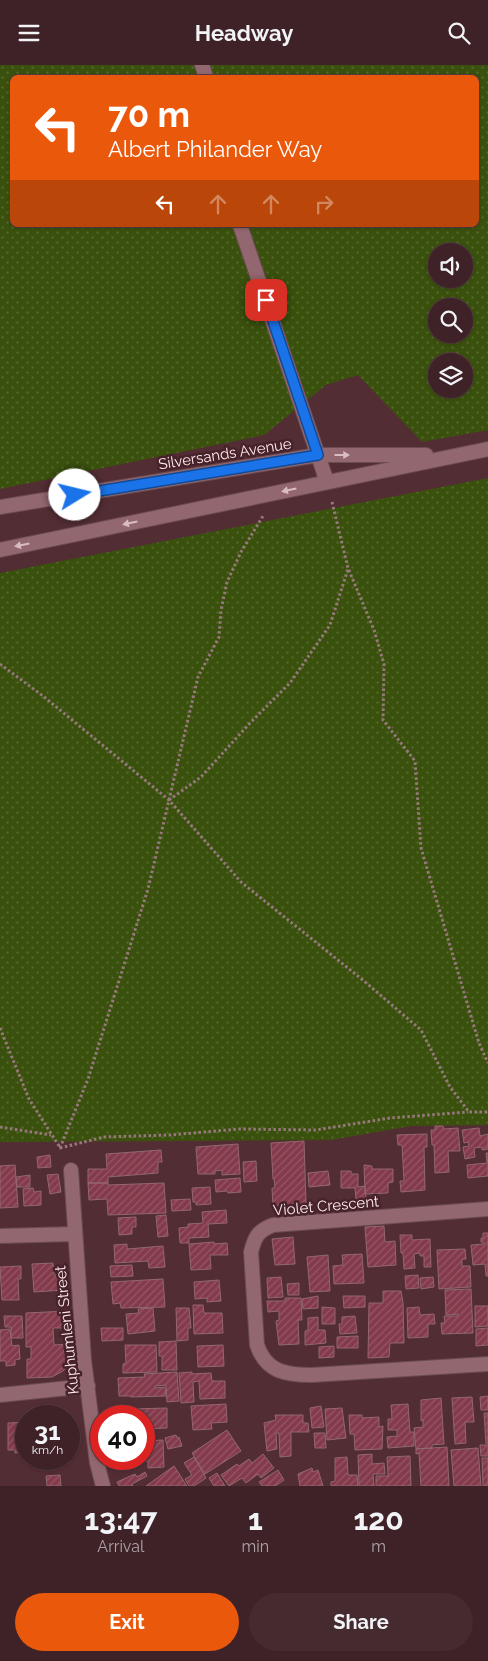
<!DOCTYPE html>
<html lang="en">
<head>
<meta charset="utf-8">
<style>
	body { margin:0; font-family:Raleway,sans-serif; background:#452a2f; color:#f1f3f6; height:100vh; display:flex; flex-direction:column; font-size:19px; white-space:nowrap }
	* { box-sizing:border-box; margin:0 }
	p { font-size:16px; color:#ada4a7 }
	.icon { flex:none; width:28px; height:28px; fill:none; stroke:currentColor; stroke-width:2; stroke-linecap:round; stroke-linejoin:round }
	.map { position:relative; height:1421px; overflow:hidden }
	.drawer { display:flex; flex-direction:column; background:#3e2227; flex:1 }
	.drawer>* { flex:none }
	.banner { position:absolute; left:10px; top:10px; width:469px; height:152px; border-radius:8px; box-shadow:0 1px 4px #0004,0 0 0 1px #573f44; background:#ea580c; color:#fff; overflow:hidden }
	.fabs { position:absolute; left:428px; top:178px; display:grid; gap:10px }
	.fabs a { display:grid; place-items:center; width:45px; height:45px; border-radius:50%; background:#3e2227; box-shadow:0 1px 4px #0004,0 0 0 1px #573f44; font-size:25px }
	.speed { position:absolute; left:15px; top:1340px; display:flex; gap:10px; font-size:25px; font-weight:700; text-align:center }
	.speed>* { display:grid; place-content:center; width:65px; height:65px; border-radius:50%; background:#3e2227; box-shadow:0 1px 4px #0004,0 0 0 1px #573f44; line-height:1 }
	.speed small { font-size:12px; font-weight:400 }
	.speed .limit { border:8px solid #d22; background:#fff; color:#111 }
	.pin { position:absolute; display:grid; place-items:center; width:42px; height:42px; color:#fff; margin:-21px; border-radius:10px; box-shadow:0 2px 8px #0006 }
	.me { position:absolute; width:55px; margin:-28px; rotate:81deg; stroke-linejoin:round; filter:drop-shadow(0 0 4px #0008) }
	.turn { display:flex; align-items:center; gap:18px; height:105px; padding:0 15px; font-size:22px }
	.turn .icon { width:65px; height:65px; stroke-width:2.5 }
	.turn b { display:block; font-size:35px; line-height:42px }
	.lanes { display:flex; align-items:center; height:48px; padding:0 15px; background:#0003; justify-content:center; gap:25px; direction:ltr }
	.lanes .off { opacity:.35 }
	.eta { display:flex; justify-content:space-evenly; align-items:center; height:85px; text-align:center }
	.eta b { font-size:30px; font-weight:700; line-height:35px }
	.action { display:flex; gap:10px; margin-top:auto; padding:10px 15px }
	.action a { flex:1; height:58px; border-radius:30px; background:#ea580c; color:#fff; font-size:20px; font-weight:700; line-height:58px; text-align:center }
	.action a+a { background:#452a2f; color:#f1f3f6 }
	header { display:flex; justify-content:space-between; align-items:center; height:65px; padding:0 15px; background:#3e2227; font-size:22px; font-weight:700 }
	.map>svg:first-child { display:block }
	.grass { fill:url(#grass-dots); fill-rule:evenodd }
	.building { fill:url(#building-hatch); stroke:#93676f }
	.lines { fill:none; stroke-linecap:round; stroke-linejoin:round }
	.minor-casing { stroke:#6b4c52; stroke-width:16 }
	.tertiary-casing { stroke:#6b4c52; stroke-width:16 }
	.path { stroke:#97787d; stroke-width:3; stroke-dasharray:2.5 2.5; stroke-linecap:butt }
	.minor { stroke:#93676f; stroke-width:14 }
	.tertiary { stroke:#93676f; stroke-width:14 }
	.oneway { fill:#d9bcc1 }
	.route-casing { stroke:#114b97; stroke-width:12 }
	.route { stroke:#1a73e8; stroke-width:9 }
	.labels { text-anchor:middle; stroke-width:5; stroke-linejoin:round; paint-order:stroke }
	.street-label { font-size:15px; fill:#feeaed; stroke:#47222a }
</style>
</head>
<body>
<header><svg class="icon" aria-label="menu" viewBox="0 0 24 24"><path d="M4 6h16M4 12h16M4 18h16"/></svg>Headway<svg class="icon" aria-label="search" viewBox="0 0 24 24"><circle cx="10" cy="10" r="6"/><path d="M15 15l6 6"/></svg></header>
<div class="map">
<svg width="488" height="1421" viewBox="0 0 488 1421">
	<defs>
		<pattern id="grass-dots" width="8" height="8" patternUnits="userSpaceOnUse" patternTransform="scale(1.25)"><rect width="8" height="8" fill="#3a510d"/><path d="M2 2h.1M6 6h.1" fill="none" stroke="#586a31" stroke-width="1.8" stroke-linecap="round"/></pattern>
		<pattern id="building-hatch" width="6" height="6" patternUnits="userSpaceOnUse" patternTransform="scale(1.25)"><rect width="6" height="6" fill="#833a4b"/><path d="M-1 1l2-2M0 6l6-6M5 7l2-2" fill="none" stroke="#965765"/></pattern>
	</defs>
	<rect width="100%" height="100%" fill="#532d34"/>
	<!-- grass -->
	<path class="grass" d="M0 0H488V365L422 377 358 310 326 320 264 370 0 424ZM12 12H476V160H12ZM436 186H464V214H436ZM436 241H464V269H436ZM436 296H464V324H436Z
		M488 413V1060L411 1061 331 1075 0 1077V508Z"/>
	<!-- building -->
	<path class="building" d="M435 1061H443L444 1064 458 1063 460 1086H448L449 1107 435 1108 434 1080H432L431 1065H435Z
		M479 1063 480 1071 488 1069V1084L482 1085V1082L474 1083 475 1092 465 1094 463 1082 469 1081 468 1077 464 1078 462 1065Z
		M427 1069V1082H424L425 1125 401 1127 400 1116H404L402 1080H398L397 1070Z
		M304 1076 306 1139 273 1141 272 1123H275L274 1114H273L271 1078Z
		M238 1079 240 1109 222 1110V1105L215 1106V1109H198L196 1082Z
		M161 1085 162 1097H158V1108L108 1112V1118H88V1104H107L106 1089Z
		M486 1088H488V1111L468 1113 467 1100 487 1098Z
		M50 1090 51 1102 38 1103 37 1092Z
		M256 1096 257 1116 244 1117 243 1097Z
		M15 1100 18 1142 0 1143V1101Z
		M364 1100 372 1101V1104H393V1117L388 1118V1128L365 1129Z
		M328 1106 330 1120 309 1122 308 1108Z
		M341 1106H351V1109H358V1122L365 1121 366 1134H356L355 1123H341Z
		M58 1109 61 1127 50 1129 47 1110Z
		M30 1110V1122H17L16 1112Z
		M240 1113 241 1127 228 1128 227 1126 216 1127 215 1115Z
		M88 1118H108V1120L164 1118 166 1148 108 1150 107 1134 89 1135Z
		M210 1122 211 1139 196 1140V1137H193L192 1123Z
		M33 1123 34 1127 41 1126V1140L24 1141 23 1124Z
		M190 1134 191 1145 172 1146 171 1135Z
		M226 1145 227 1158 208 1159 209 1172 189 1173V1178H180L179 1163 188 1162V1159L203 1158 202 1147Z
		M166 1150 168 1171 158 1172 156 1151Z
		M136 1152V1162H132V1169L119 1170 118 1153Z
		M384 1161 385 1177 395 1176 396 1200 368 1202 365 1162Z
		M483 1168H488V1211H486L485 1199 473 1200 471 1180 484 1179 483 1177H481V1173H483Z
		M400 1170H412V1175L430 1174 431 1202H424V1191H420V1188L414 1189 415 1203 404 1204 403 1188H401Z
		M293 1172 295 1199 275 1200 272 1174Z
		M214 1177V1179L227 1178 228 1190H210L211 1204 191 1205 189 1179Z
		M127 1179V1184L163 1181 165 1202 149 1203 148 1196 115 1198 114 1180Z
		M465 1184 466 1194H462V1201H470L471 1222 439 1224 437 1185Z
		M362 1189 364 1218 334 1219 333 1201 343 1200 342 1190Z
		M328 1190 330 1226 310 1227 307 1192Z
		M53 1198 54 1210H64V1225L34 1227 32 1199Z
		M132 1200 133 1211 111 1212 110 1201Z
		M21 1201V1214H18L19 1235H2L0 1202Z
		M418 1210 419 1223 406 1224 405 1211Z
		M281 1212 283 1232 268 1233 267 1213Z
		M433 1212 434 1222 421 1224 420 1213Z
		M163 1214 165 1242 121 1243 120 1238 113 1239 111 1217Z
		M219 1215 221 1236 207 1237V1233L195 1234 194 1217Z
		M299 1218V1230H288L287 1219Z
		M471 1224 473 1268 442 1269 441 1258H445L444 1251H458V1249L446 1250 445 1225Z
		M383 1226H401L403 1238 404 1278H390L389 1292 368 1293 369 1238H383Z
		M318 1231V1243L303 1244 302 1234Z
		M343 1231H365V1242L344 1243Z
		M285 1233H301L302 1255H298L299 1279 279 1280 276 1256 279 1255V1246L268 1247 267 1236H285Z
		M193 1240H203L204 1248H222L223 1268 194 1269Z
		M475 1241H488V1261L475 1262Z
		M322 1242 335 1243V1259H322Z
		M419 1242 420 1250 434 1249 435 1259H428V1272L408 1273 407 1243Z
		M153 1243 155 1266 128 1269 126 1249 139 1248 138 1244Z
		M176 1243H189L191 1263H188V1275L177 1276Z
		M68 1246V1263H53L54 1280 70 1279 71 1293 67 1301 63 1306 52 1312 27 1313V1294H31V1282H26V1248Z
		M4 1251H22L23 1273H11V1262H5Z
		M355 1251 357 1268 340 1269 339 1259H342V1252Z
		M318 1252V1265H325L326 1278 305 1280V1266L308 1265V1253Z
		M101 1263H123V1275L102 1276Z
		M488 1263V1280L476 1281V1264Z
		M10 1264 12 1281 19 1280 20 1294 15 1295V1300L6 1301V1296H0V1265Z
		M358 1271V1283H337V1272Z
		M176 1276 177 1305H162V1291H159V1277Z
		M125 1280H156L157 1307 123 1308V1299L126 1298Z
		M223 1280 224 1301 198 1302 197 1281Z
		M334 1281V1292L319 1293V1282Z
		M177 1307 179 1336 167 1337 166 1320 155 1321V1323L165 1322 166 1331 131 1332V1331H119L118 1313 145 1312 144 1309Z
		M192 1307V1309L211 1308 212 1316H225V1333L200 1334 199 1316 193 1317 194 1337 181 1338 179 1308Z
		M488 1331V1345H481L480 1332Z
		M472 1332 474 1357H465L466 1378 455 1379 452 1333Z
		M441 1333 444 1379 432 1380V1383L416 1384 414 1363 423 1362V1355L421 1356V1335Z
		M226 1339 227 1357 211 1358 212 1364 193 1365 191 1341Z
		M408 1339 410 1367H414V1381L388 1383 387 1372 397 1371V1365H388V1354H392L391 1340Z
		M321 1341 324 1362 312 1363 310 1343Z
		M167 1343V1363L144 1364V1351H132L131 1344Z
		M342 1343 346 1373 327 1375 325 1344Z
		M61 1346 62 1351H36L35 1348Z
		M484 1348H488V1378L486 1379Z
		M275 1350H303V1358H308L309 1367H291V1391L280 1392 279 1368H276L277 1384 267 1386 264 1358 276 1355Z
		M349 1350H362V1353L379 1352V1362L383 1361 382 1384 355 1385 354 1369H350Z
		M26 1357V1387L15 1388V1385H8V1358Z
		M227 1365 241 1386 205 1409 192 1388Z
		M314 1368H325L326 1383H315Z
		M176 1370 177 1373 179 1372 182 1381 168 1384 165 1373Z
		M163 1375 164 1402 148 1403V1396L135 1397V1394H144V1376Z
		M480 1380H488V1391H481Z
		M447 1382 449 1421H421L419 1388 416 1389V1384Z
		M478 1383 481 1421H454L451 1385Z
		M263 1389 274 1403 261 1413 258 1409 246 1418 242 1413 229 1421 221 1410 237 1399 239 1401 249 1394 252 1398Z
		M372 1389V1399L384 1398 385 1409H373L374 1421H359L358 1390Z
		M410 1391 411 1421H376V1411H388L387 1392Z
		M194 1392 206 1413 194 1421H189L185 1414 192 1410 184 1398Z
		M347 1392 348 1410H357L358 1421H331V1417L335 1416V1393Z
		M482 1393H488V1421H483Z
		M35 1394H65V1396L35 1398Z
		M174 1401 187 1421H146Z
		M312 1403 313 1407 318 1405 323 1421H300L298 1409Z
		M278 1405 284 1415 275 1421H262L259 1417Z
		M145 1407 147 1411 132 1419 133 1421H119L117 1417 135 1409 137 1412Z
		M217 1408 225 1421H214L209 1413Z
		M60 1410 61 1421H47L46 1411Z"/>
	<g class="lines">
		<defs>
			<path id="minor" d="M202 0 206 12
				M240 160 327 417
				M71 1105 84 1295 97 1398 103 1421
				M488 1144 273 1160C258 1166 255 1171 251 1187L257 1280C266 1307 286 1310 312 1310L488 1299
				M0 1171 74 1169
				M0 1330 88 1321"/>
			<path id="tertiary" d="M0 442 318 390H426
				M0 485 488 384"/>
		</defs>
		<!-- minor casing -->
		<use href="#minor" class="minor-casing"/>
		<!-- tertiary casing -->
		<use href="#tertiary" class="tertiary-casing"/>
		<!-- path -->
		<path class="path" d="M332 437 348 503 374 565 384 599 383 655 415 696 421 783 479 978 488 998
			M0 599 43 631 169 735 241 817 364 916 421 965 450 1022 469 1047H488
			M169 735 201 712 250 658 290 618 330 560 348 504
			M0 963 29 1034 61 1084
			M0 1062 51 1070
			M60 1083 88 1014 148 824 198 612 219 572 221 545 227 517 241 487 263 451
			M60 1083 104 1072 170 1070 239 1064 316 1065 390 1053 468 1047"/>
		<!-- minor -->
		<use href="#minor" class="minor"/>
		<!-- tertiary -->
		<use href="#tertiary" class="tertiary"/>
	</g>
	<!-- one-way arrows -->
	<defs><path id="oneway-solid" d="M-6-.8H1V-3.2L6.5 0L1 3.2V.8H-6Z" transform="scale(1.25)"/></defs>
	<g class="oneway">
		<use href="#oneway-solid" transform="translate(342 390)"/>
		<use href="#oneway-solid" transform="translate(289 425) rotate(168)"/>
		<use href="#oneway-solid" transform="translate(130 458) rotate(168)"/>
		<use href="#oneway-solid" transform="translate(22 480) rotate(169)"/>
	</g>
	<g class="lines">
		<defs>
			<path id="route" d="M75 430 318 390 266 235"/>
		</defs>
		<!-- route casing -->
		<use href="#route" class="route-casing"/>
		<!-- route -->
		<use href="#route" class="route"/>
	</g>
	<g class="labels">
		<!-- street labels -->
		<g class="street-label">
			<text transform="translate(225 389) rotate(-9)" y="5">Silversands Avenue</text>
			<text transform="translate(326 1141) rotate(-5)" y="5">Violet Crescent</text>
			<text transform="translate(67 1265) rotate(-96)" y="5">Kuphumleni Street</text>
		</g>
	</g>
</svg>
<div class="fabs">
<a><svg class="icon" aria-label="sound" viewBox="0 0 24 24"><path d="M4 9h4l5-4v14l-5-4H4zM17 9q2 3 0 6"/></svg></a>
<a><svg class="icon" aria-label="search" viewBox="0 0 24 24"><circle cx="10" cy="10" r="6"/><path d="M15 15l6 6"/></svg></a>
<a><svg class="icon" aria-label="layers" viewBox="0 0 24 24"><path d="M12 4l9 5-9 5-9-5zM3 14l9 5 9-5"/></svg></a>
</div>
<div class="speed"><div>31<small>km/h</small></div><div class="limit">40</div></div>
<div class="pin" style="left:266px;top:235px;background:#d93025"><svg class="icon" aria-label="arrive" viewBox="0 0 24 24"><path d="M6 21V4h12l-3 4 3 4H6"/></svg></div>
<svg class="me" style="left:75px;top:430px" viewBox="-20 -20 40 40"><circle r="19" fill="#fff"/><path d="M0-13L10 11 0 6-10 11z" fill="#1a73e8"/></svg>
<div class="banner">
<div class="turn"><svg class="icon" aria-label="left" viewBox="0 0 24 24"><path d="M17 20v-9H6M10 6l-5 5 5 5"/></svg><div><b>70 m</b>Albert Philander Way</div></div>
<div class="lanes"><svg class="icon" aria-label="left" viewBox="0 0 24 24"><path d="M17 20v-9H6M10 6l-5 5 5 5"/></svg><svg class="icon off" aria-label="ahead" viewBox="0 0 24 24"><path d="M12 20V5M6 11l6-6 6 6"/></svg><svg class="icon off" aria-label="ahead" viewBox="0 0 24 24"><path d="M12 20V5M6 11l6-6 6 6"/></svg><svg class="icon off" aria-label="right" viewBox="0 0 24 24"><path d="M7 20v-9h11M14 6l5 5-5 5"/></svg></div>
</div>
</div>
<section class="drawer">
<div class="eta">
<div><b>13:47</b><p>Arrival</p></div>
<div><b>1</b><p>min</p></div>
<div><b>120</b><p>m</p></div>
</div>
<div class="action"><a>Exit</a><a>Share</a></div>
</section>
</body>
</html>
